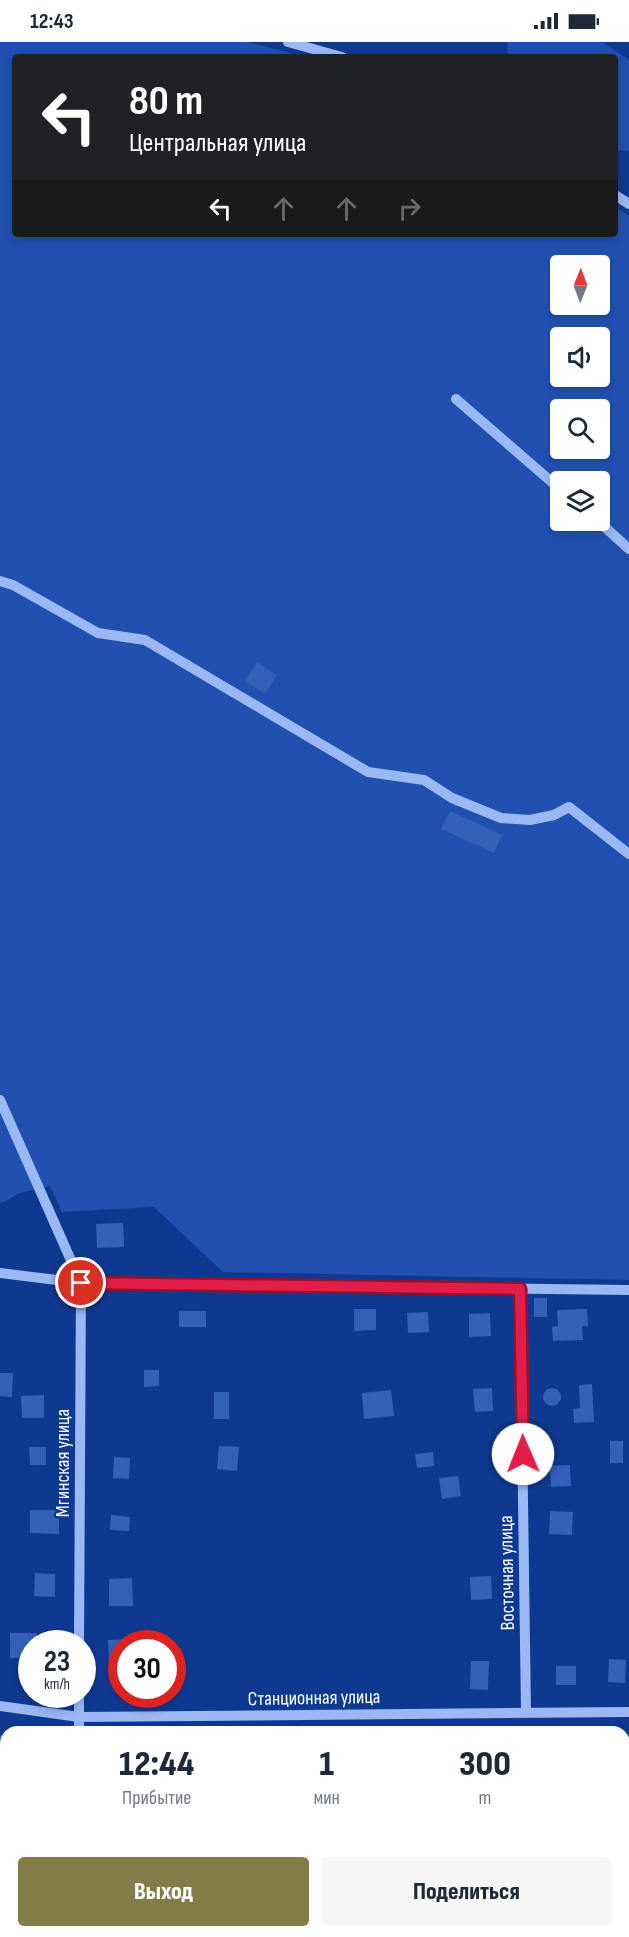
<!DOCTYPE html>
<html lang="ru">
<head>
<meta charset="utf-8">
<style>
	body { margin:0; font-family:"Sofia Sans Condensed",sans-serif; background:#f6f6f7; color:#1f2937; height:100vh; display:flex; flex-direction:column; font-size:22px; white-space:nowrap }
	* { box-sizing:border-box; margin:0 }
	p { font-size:20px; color:#747a83 }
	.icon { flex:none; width:33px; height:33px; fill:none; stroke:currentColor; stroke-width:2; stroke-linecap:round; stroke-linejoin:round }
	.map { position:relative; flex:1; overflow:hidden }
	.details { position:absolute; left:0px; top:1684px; width:630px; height:212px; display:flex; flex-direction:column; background:#fff; border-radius:18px 18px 0 0; box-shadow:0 3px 9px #0003 }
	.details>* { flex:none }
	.top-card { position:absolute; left:12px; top:12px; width:606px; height:183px; border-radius:6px; box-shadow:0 3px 9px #0003; background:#202124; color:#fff; overflow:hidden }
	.needle { width:39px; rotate:1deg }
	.controls { position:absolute; left:550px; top:213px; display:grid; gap:12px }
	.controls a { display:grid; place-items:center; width:60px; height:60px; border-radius:6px; background:#fff; box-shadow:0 3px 9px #0003; font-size:30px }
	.speed { position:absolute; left:18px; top:1588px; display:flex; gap:12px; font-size:30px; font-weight:700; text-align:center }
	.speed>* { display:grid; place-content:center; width:78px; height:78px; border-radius:50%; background:#fff; box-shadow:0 3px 9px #0003; line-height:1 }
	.speed small { font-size:15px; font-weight:400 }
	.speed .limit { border:9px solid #d22; background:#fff; color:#111 }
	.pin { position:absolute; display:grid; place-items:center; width:51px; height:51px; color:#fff; margin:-26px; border:3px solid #fff; border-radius:50%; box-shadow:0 2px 6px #0007 }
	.me { position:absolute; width:66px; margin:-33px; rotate:359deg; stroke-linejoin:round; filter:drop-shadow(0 0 4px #0008) }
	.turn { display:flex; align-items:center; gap:21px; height:126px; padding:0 18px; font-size:27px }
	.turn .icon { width:78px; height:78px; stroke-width:2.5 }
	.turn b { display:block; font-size:42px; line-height:51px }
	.lanes { display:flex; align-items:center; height:57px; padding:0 18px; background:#0003; justify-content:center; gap:30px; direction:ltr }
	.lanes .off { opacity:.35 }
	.eta { display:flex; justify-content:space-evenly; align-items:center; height:102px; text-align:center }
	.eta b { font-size:36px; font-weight:800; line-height:42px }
	.button { display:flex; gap:12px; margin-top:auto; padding:12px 18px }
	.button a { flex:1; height:69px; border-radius:6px; background:#847c48; color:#fff; font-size:24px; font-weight:800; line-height:69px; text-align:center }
	.button a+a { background:#f6f6f7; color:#1f2937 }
	.status { display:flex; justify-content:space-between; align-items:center; height:42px; padding:0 30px; background:#fff; direction:ltr }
	.status svg { height:16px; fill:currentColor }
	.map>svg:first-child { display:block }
	.green { fill:#2051b1; fill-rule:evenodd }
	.building { fill:#3360b9 }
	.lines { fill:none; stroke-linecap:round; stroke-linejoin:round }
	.path { stroke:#9ab8f3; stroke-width:2; stroke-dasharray:3 4.5; stroke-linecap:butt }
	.minor { stroke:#9ab8f3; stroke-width:10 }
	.major { stroke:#e6edff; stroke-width:15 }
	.route-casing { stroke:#92132f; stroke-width:15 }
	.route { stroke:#e11d48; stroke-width:10 }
	.labels { text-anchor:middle; stroke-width:4.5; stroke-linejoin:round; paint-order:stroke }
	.street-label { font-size:20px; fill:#fff; stroke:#0f3991 }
</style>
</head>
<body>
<div class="status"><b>12:43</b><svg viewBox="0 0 49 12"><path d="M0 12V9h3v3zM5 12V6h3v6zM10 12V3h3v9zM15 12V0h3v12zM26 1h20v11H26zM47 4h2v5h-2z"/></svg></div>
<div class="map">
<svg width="629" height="1895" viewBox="0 0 629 1895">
	<rect width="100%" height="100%" fill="#0f3991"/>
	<!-- green -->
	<path class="green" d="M0 0H248L304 15H15V192H615V165L629 174V1238L223 1230 154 1165 62 1170 50 1144 20 1151 0 1162ZM561 224H600V262H561ZM561 296H600V334H561ZM561 368H600V406H561ZM561 440H600V478H561Z
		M508 0H602L629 18V109L615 108V15H521L507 11Z
		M0 1883H6V1890H624V1885H629V1895H0Z"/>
	<!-- building -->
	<path class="building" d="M257 620 277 633 265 652 245 639Z
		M450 769 502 793 494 811 441 787Z
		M123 1181 124 1205 97 1206 96 1182Z
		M534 1256H547V1275H534Z
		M354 1267H376V1288L354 1289Z
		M587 1267 588 1284H582L583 1298 553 1299 552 1285 558 1284 557 1268Z
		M179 1269H206V1285H179Z
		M428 1270 429 1290 408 1291 407 1271Z
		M490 1271 491 1294 469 1295V1272Z
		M144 1328H159V1344L144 1345Z
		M0 1331H13L12 1355 0 1354Z
		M592 1342 594 1380 574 1381 573 1367 580 1366 579 1343Z
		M492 1346 493 1369 475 1370 473 1347Z
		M543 1355a9 9 0 1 1 18 0a9 9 0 1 1-18 0Z
		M391 1348 394 1374 364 1377 362 1351Z
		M214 1350H229V1377H214Z
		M44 1353V1376H22L21 1354Z
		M610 1399H623V1421H610Z
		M219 1404 239 1405 237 1429 217 1427Z
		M29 1405H46V1423H30Z
		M433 1410 434 1424 417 1426 415 1412Z
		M114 1415 130 1416 129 1437 113 1436Z
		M570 1423 571 1444 551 1445 550 1424Z
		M458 1434 461 1454 442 1457 439 1436Z
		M30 1468H59V1492L30 1491Z
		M550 1469 573 1470 572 1493 549 1492Z
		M111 1473 130 1475 129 1489 110 1488Z
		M35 1531 55 1532V1555L34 1554Z
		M491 1534 492 1557 471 1558 470 1535Z
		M132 1536 133 1564H109V1537Z
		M10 1591H37V1602H32V1616H10Z
		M133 1597V1602H122V1623H109L108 1598Z
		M609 1617 626 1618 625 1641 608 1640Z
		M471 1619H489L488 1648 470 1647Z
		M556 1624H576V1643H556Z
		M0 1693H6V1716H0Z
		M1 1743H6V1763H0Z"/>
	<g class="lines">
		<!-- path -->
		<path class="path" d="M188 1890 190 1895"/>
		<!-- minor -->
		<path class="minor" d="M288 0 342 15
			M615 153 629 162
			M456 357 561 448
			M597 478 629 507
			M0 539 13 543 98 591 145 598 368 730 424 738 452 756 501 776 530 778 554 773 569 765 629 812
			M0 1058 81 1241 79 1602
			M0 1231 81 1241 629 1248
			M520 1247 526 1671
			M79 1653V1690
			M0 1664 79 1675 629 1670"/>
		<!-- major -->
		<path class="major" d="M0 1864H6
			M624 1867H629"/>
	</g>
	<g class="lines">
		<defs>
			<path id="route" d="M81 1241 520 1247 523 1412"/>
		</defs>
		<!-- route casing -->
		<use href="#route" class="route-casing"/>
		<!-- route -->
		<use href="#route" class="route"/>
	</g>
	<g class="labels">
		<!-- street labels -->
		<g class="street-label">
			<text transform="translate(62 1421) rotate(-90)" y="7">Мгинская улица</text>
			<text transform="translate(506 1531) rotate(-91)" y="7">Восточная улица</text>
			<text transform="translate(314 1655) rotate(-1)" y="7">Станционная улица</text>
		</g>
	</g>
</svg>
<div class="controls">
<a><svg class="needle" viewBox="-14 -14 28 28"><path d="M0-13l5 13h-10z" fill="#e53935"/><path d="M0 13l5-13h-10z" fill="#747a83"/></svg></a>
<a><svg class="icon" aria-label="sound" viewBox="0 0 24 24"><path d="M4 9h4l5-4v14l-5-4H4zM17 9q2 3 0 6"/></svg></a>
<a><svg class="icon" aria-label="search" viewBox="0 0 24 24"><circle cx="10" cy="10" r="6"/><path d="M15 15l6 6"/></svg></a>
<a><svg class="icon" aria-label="layers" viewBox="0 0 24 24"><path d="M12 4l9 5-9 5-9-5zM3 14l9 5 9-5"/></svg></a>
</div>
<div class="speed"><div>23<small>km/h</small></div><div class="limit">30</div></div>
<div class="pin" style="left:81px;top:1241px;background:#d93025"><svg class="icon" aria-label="arrive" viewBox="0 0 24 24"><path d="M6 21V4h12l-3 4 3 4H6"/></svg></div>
<svg class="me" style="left:523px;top:1412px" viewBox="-20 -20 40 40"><circle r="19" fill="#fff"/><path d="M0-13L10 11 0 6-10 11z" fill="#e11d48"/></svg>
<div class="top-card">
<div class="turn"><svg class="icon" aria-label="left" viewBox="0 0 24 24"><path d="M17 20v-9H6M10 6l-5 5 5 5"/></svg><div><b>80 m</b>Центральная улица</div></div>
<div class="lanes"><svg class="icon" aria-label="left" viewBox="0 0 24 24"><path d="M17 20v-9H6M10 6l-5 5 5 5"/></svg><svg class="icon off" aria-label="ahead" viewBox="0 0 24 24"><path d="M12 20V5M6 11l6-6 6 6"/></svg><svg class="icon off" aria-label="ahead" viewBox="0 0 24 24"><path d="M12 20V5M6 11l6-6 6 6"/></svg><svg class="icon off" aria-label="right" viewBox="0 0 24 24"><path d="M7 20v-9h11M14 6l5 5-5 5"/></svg></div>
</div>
<section class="details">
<div class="eta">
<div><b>12:44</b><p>Прибытие</p></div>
<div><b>1</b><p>мин</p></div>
<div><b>300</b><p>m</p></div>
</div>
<div class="button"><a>Выход</a><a>Поделиться</a></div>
</section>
</div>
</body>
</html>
